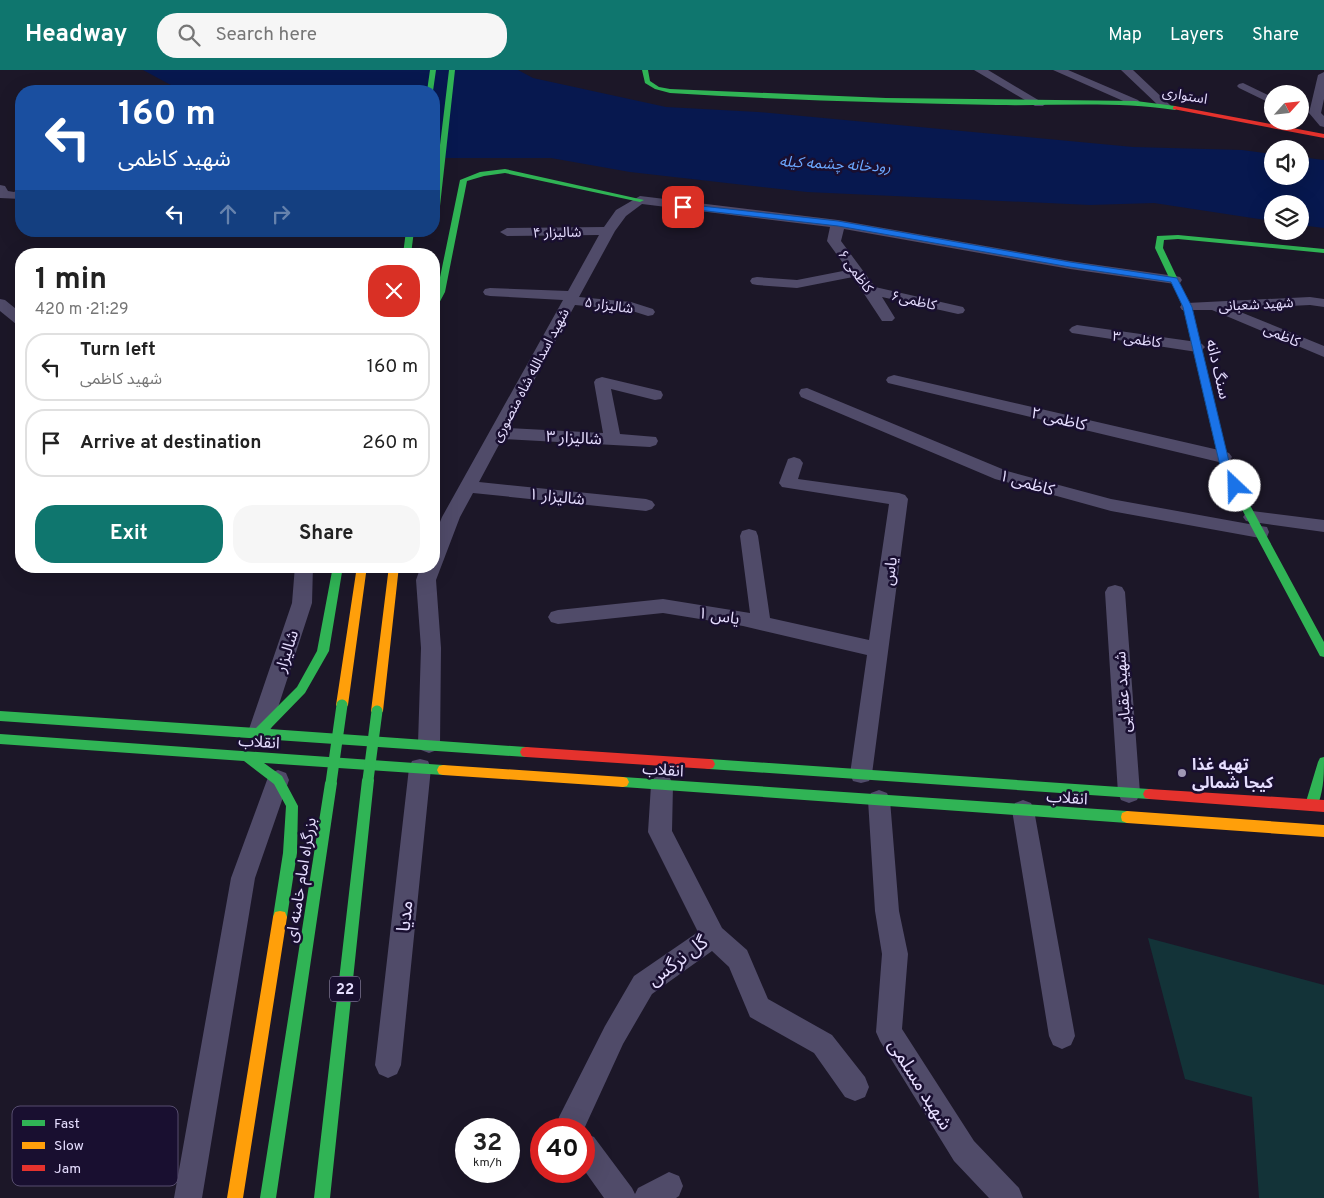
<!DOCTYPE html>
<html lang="en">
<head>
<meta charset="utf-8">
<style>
	body { margin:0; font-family:Overpass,"Noto Sans Arabic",sans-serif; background:#f6f6f6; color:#222; height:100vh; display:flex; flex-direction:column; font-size:19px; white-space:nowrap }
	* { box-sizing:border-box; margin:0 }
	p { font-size:16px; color:#767676 }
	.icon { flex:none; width:28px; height:28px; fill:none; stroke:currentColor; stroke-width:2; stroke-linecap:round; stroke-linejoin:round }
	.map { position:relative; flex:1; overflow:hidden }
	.sheet { position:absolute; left:15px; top:178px; width:425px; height:325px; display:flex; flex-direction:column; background:#fff; border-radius:20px; box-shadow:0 5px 20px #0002 }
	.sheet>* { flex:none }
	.guide { position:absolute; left:15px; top:15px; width:425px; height:152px; border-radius:20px; box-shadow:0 5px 20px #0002; background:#1a4fa0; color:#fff; overflow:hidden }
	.needle { width:32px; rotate:63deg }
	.tools { position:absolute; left:1264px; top:15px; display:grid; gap:10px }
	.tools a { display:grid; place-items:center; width:45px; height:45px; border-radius:50%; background:#fff; box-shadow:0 5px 20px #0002; font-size:25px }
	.speed { position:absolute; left:455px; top:1048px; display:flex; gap:10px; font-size:25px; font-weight:700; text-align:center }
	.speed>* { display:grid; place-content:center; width:65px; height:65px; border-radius:50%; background:#fff; box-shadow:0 5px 20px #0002; line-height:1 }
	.speed small { font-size:12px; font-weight:400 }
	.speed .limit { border:8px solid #d22; background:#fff; color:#111 }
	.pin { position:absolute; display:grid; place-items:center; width:42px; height:42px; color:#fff; margin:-21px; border-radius:10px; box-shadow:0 2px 8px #0006 }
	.me { position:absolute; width:55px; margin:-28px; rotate:336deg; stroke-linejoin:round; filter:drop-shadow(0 0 4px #0008) }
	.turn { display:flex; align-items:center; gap:18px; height:105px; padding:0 20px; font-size:22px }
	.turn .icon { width:65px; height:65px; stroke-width:2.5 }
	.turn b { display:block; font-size:35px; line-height:42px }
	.lanes { display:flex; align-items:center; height:48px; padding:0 20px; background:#0003; justify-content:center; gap:25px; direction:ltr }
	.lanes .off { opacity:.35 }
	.round { display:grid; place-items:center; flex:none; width:52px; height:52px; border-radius:20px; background:#f6f6f6 }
	.head { display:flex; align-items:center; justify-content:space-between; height:85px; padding:0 20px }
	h1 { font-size:30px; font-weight:700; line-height:38px }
	.action { display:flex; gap:10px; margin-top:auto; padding:10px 20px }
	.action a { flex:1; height:58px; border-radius:20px; background:#0f766e; color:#fff; font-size:20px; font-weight:700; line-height:58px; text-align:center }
	.action a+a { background:#f6f6f6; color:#222 }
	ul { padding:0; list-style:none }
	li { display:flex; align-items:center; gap:15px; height:68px; margin:0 10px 8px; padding:0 10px; border:2px solid #e0e0e0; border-radius:20px }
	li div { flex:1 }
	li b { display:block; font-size:19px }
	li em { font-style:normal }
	header { display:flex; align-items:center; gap:30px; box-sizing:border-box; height:70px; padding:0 25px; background:#0f766e; color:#fff }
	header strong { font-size:24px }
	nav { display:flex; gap:28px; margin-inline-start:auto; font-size:18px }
	.search { width:350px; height:45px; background:#f6f6f6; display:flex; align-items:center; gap:12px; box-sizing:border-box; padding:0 18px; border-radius:20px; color:#767676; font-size:19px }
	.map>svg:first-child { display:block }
	.green { fill:#133338 }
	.water { fill:#07184f }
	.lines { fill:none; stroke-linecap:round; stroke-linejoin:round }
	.street { fill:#504b69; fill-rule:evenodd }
	.fast { fill:#30b455; fill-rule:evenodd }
	.slow { fill:#ff9f0a; fill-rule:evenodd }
	.jam { fill:#e5322d; fill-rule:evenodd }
	.fast-bridge { stroke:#30b455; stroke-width:11 }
	.route { fill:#1a73e8; stroke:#114b97 }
	.poi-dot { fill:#9f98b4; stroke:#190f30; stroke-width:2 }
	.labels { text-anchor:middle; stroke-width:5; stroke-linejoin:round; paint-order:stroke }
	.far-street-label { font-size:14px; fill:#e6deff; stroke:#190f30 }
	.far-water-label { font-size:15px; font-style:italic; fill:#6ca8ff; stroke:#190f30 }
	.shield { fill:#190f30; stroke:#a8a0c1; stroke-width:1 }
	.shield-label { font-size:15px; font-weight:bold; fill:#e6deff }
	.street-label { font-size:16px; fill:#e6deff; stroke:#190f30 }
	.poi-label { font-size:16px; font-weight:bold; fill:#e6deff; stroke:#190f30; text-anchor:start }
	.near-street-label { font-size:19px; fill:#e6deff; stroke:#190f30 }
	.key { fill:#190f30; stroke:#564d6e; stroke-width:1 }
	.key-label { font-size:14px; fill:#e6deff }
</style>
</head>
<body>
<header>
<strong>Headway</strong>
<div class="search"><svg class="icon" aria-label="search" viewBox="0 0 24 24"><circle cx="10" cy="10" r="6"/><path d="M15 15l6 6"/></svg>Search here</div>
<nav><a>Map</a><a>Layers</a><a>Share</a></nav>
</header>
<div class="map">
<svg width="1324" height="1128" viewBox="0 0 1324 1128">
	<rect width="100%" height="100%" fill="#1c1728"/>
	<!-- green -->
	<path class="green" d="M1148 868 1324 915V1128H1259L1252 1027 1185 1009Z"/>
	<!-- water -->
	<path class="water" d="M143 0H518L533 8 666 37 758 42 1133 77 1242 80 1272 84V106H1300V87L1324 90V158L1300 155V134H1272V151L1154 133 1090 135 807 122 630 102 551 88H434V21H182Z"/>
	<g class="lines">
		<!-- street -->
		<path class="street" d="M974 0H988L1045 34 1043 36H1035Z
			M1053 0H1068L1138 30 1140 32 1138 34H1130Z
			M1121 0H1133L1169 34 1171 36 1169 38H1161Z
			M1324 2V29L1321 43 1324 46V57L1320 56 1309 43 1318 5Z
			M1243 13 1272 27V34L1239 18 1237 16 1239 14Z
			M0 115 5 116 8 121 14 122 21 118V129L0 128Z
			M640 126 838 150 1070 191 1175 206 1180 207 1182 210 1180 213 1175 214 1070 199 844 159 841 171 875 217 963 237 965 240 963 243 958 244 882 227 895 248 892 251H882L853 207 797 218 757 215 752 214 750 211 752 208 757 207 797 210 848 200 827 171 830 157 642 134 626 146 615 161 579 227 631 232 653 239 655 242 653 245 648 246 629 240 575 235 508 358 603 363 594 312 596 309 602 307 661 321 663 325 661 329 655 330 611 319 620 364 656 367 658 371 656 375 650 377 502 369 479 412 646 429 652 431 655 435 652 439 646 441 473 423 460 447 436 510 441 578 440 674 437 680 429 683 421 680 418 674 421 578 416 510 421 496H434V467L442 447 563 230 490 226 485 225 483 222 485 219 490 218 568 221 599 165 507 166 500 162 507 158 604 157 616 140Z
			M1310 227 1324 229V237L1310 235 1233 239 1324 276V287L1212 240H1182L1180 237 1182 234 1187 233Z
			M0 229 5 230 21 243V255L16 254 0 241Z
			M1077 255 1197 272 1202 274 1205 277 1202 280 1197 282 1072 263 1069 260 1072 257Z
			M894 305 1223 381 1229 383 1232 387 1229 391 1223 393 888 313 886 310 888 307Z
			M807 318 1007 401 1111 429 1260 456 1267 457 1269 462 1267 467 1260 468 1111 441 995 409 801 327 799 323 801 319Z
			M794 387 800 389 803 393 798 409 899 423 905 425 908 429 872 704 869 711 861 713 853 711 850 704 867 585 743 556 663 543 558 554 551 552 548 547 551 542 558 540 663 529 750 543 740 466 742 461 749 459 756 461 758 466 770 548 869 570 889 434 782 417 779 413 788 389Z
			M1252 441 1324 450V462L1246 451 1243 447 1246 443Z
			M295 496H313L312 533 270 662 267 668 259 671 251 668 248 662 292 533Z
			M1115 515 1122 517 1125 522 1140 723 1137 730 1129 733 1121 730 1118 723 1105 522 1108 517Z
			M420 689 428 691 431 698 401 995 397 1004 388 1008 379 1004 375 995 409 698 412 691Z
			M278 700 286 703 289 710 255 808 202 1128H174L231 808 267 710 270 703Z
			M662 705 670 708 673 715 672 761 722 858 747 880 768 929 832 965 865 1007 869 1017 865 1027 855 1031 845 1027 814 983 750 947 729 897 712 881 652 924 623 974 584 1059H556L559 1047 605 956 634 906 698 862 648 762 651 715 654 708Z
			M879 720 887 723 890 730 899 841 908 884 902 959 974 1071 1019 1118 1023 1128H989L954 1091 880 971 876 962 882 884 875 841 868 730 871 723Z
			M1023 730 1031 733 1034 740 1075 966 1071 975 1062 979 1053 975 1049 966 1012 740 1015 733Z
			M584 1063 594 1067 632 1118 635 1124 638 1118 669 1102 679 1106 683 1116 679 1126 676 1128H604L584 1100Z"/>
		<!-- fast -->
		<path class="fast" d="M430 0H436L433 21H427Z
			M449 0H455L438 154 434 156V125Z
			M642 0H648L650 11 659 17 670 19 886 28 1136 31 1175 36 1178 38 1175 40C1116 31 1056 36 997 35 888 33 779 30 670 23L655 19 645 13Z
			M505 99 644 130 640 132 505 103 484 106 467 111 445 222 437 237H434V228L437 222 460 110 480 102Z
			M406 161H414L411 184H403Z
			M1178 165 1324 179V183L1178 169 1164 170 1163 178 1191 237 1231 400 1324 572V587L1320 586 1221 400 1183 237 1155 178 1157 166Z
			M333 496H343L329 581 305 623 270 659 526 677 530 678 532 682 530 686 526 687 0 651V641L256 658 297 617 317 581Z
			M0 664 443 695 447 696 449 700 447 704 443 705 264 693 282 706 298 736 297 783 287 847 285 852 280 853 275 852 273 847 283 783 286 736 274 714 244 691 0 674Z
			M1324 687C1324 705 1324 722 1316 739L1311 741 1306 739 1305 735 1318 692 1320 688Z
			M709 689 1149 719 1153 720 1155 724 1153 728 1149 729 709 699 705 698 703 694 705 690Z
			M368 705 372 706 374 710 330 1128H314L362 710 364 706Z
			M623 707 1127 741 1132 743 1133 747 1132 751 1127 753 623 717 619 716 617 712 619 708Z
			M331 708 335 709 337 713 276 1128H260L325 713 327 709Z"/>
		<!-- slow -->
		<path class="slow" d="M357 496H367L348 635 346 638 342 640 338 638 336 635Z
			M389 496H399L383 641 381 644 377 646 373 644 371 641Z
			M443 695 623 707 627 708 629 712 627 716 623 717 443 705 439 704 437 700 439 696Z
			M1127 741 1324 755V767L1127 753 1122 751 1121 747 1122 743Z
			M280 841 285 842 287 847 243 1128H227L273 847 275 842Z"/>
		<!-- jam -->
		<path class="jam" d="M1175 36 1324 64V68L1173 39V37Z
			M526 677 709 689 713 690 715 694 713 698 709 699 526 687 522 686 520 682 522 678Z
			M1149 719 1324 730V742L1149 729 1145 728 1143 724 1145 720Z"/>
		<!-- fast-bridge -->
		<path class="fast-bridge" d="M368 710 377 641
			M331 713 342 635"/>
	</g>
	<!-- route -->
	<path class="route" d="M683 134 838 151 1070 192 1177 208 1192 237 1231 400 1240 416 1235 419 1231 418 1221 400 1183 237 1171 212 1070 197 838 156 680 138 679 137Z"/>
	<!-- markers -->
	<circle class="poi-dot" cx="1182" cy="703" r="5"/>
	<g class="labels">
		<!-- far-street labels -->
		<g class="far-street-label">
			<text transform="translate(1185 25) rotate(10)" y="5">استواری</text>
			<text transform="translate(557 162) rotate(-1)" y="5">شالیزار ۴</text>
			<text transform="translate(856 201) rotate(54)" y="5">کاظمی ۶</text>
			<text transform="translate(914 230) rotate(13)" y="5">کاظمی۶</text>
			<text transform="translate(1256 234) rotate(-3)" y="5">شهید شعبانی</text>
			<text transform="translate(609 235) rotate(8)" y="5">شالیزار ۵</text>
			<text transform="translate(1282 265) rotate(23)" y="5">کاظمی</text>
			<text transform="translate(1137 269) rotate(8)" y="5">کاظمی ۳</text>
			<text transform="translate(530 305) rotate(-62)" y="5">شهید اسدالله شاه منصوری</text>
		</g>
		<!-- far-water labels -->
		<g class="far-water-label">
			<text transform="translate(835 94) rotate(3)" y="5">رودخانه چشمه کیله</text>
		</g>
		<!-- shield labels -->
		<rect class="shield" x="330" y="906.5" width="30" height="25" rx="4"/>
		<g class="shield-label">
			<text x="345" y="924">22</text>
		</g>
		<!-- street labels -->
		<g class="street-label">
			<text transform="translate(1219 299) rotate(77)" y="6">سنگ دانه</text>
			<text transform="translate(1059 348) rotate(13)" y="6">کاظمی ۲</text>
			<text transform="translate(574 367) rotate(3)" y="6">شالیزار ۳</text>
			<text transform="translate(1027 412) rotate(16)" y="6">کاظمی ۱</text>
			<text transform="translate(557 426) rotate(6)" y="6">شالیزار ۱</text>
			<text transform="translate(889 501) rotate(-82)" y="6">یاس</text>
			<text transform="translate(719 545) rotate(9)" y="6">یاس ۱</text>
			<text transform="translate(286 581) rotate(-72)" y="6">شالیزار</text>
			<text transform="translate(1122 622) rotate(-94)" y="6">شهید عقبایی</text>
			<text transform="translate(259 671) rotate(4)" y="6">انقلاب</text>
			<text transform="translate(663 699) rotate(4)" y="6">انقلاب</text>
			<text transform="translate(1067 727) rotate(4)" y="6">انقلاب</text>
			<text transform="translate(300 810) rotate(-81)" y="6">بزرگراه امام خامنه ای</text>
		</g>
		<!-- poi labels -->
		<g class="poi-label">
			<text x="1192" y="700">تهیه غذا<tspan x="1192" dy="18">کیجا شمالی</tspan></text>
		</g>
		<!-- near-street labels -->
		<g class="near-street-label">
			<text transform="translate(404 846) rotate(-84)" y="7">مدیا</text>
			<text transform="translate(677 890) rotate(-37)" y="7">گل نرگس</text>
			<text transform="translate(921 1014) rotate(58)" y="7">شهید مسلمی</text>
		</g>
	</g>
	<!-- legend -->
	<rect x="12" y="1036" width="166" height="80" rx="8" class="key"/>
	<rect x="22" y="1050" width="23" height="6" fill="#30b455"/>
	<rect x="22" y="1072" width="23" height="7" fill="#ff9f0a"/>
	<rect x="22" y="1095" width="23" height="6" fill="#e5322d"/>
	<g class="key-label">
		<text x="54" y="1058">Fast</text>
		<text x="54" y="1080">Slow</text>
		<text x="54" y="1103">Jam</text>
	</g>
</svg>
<div class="tools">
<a><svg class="needle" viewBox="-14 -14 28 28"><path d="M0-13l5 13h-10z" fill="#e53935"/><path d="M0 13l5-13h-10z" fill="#767676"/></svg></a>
<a><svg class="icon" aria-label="sound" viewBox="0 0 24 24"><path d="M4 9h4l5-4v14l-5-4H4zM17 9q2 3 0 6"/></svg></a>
<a><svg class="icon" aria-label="layers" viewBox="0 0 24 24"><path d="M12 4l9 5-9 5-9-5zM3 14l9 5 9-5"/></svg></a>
</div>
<div class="speed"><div>32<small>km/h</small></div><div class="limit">40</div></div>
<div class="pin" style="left:683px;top:137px;background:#d93025"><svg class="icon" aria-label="arrive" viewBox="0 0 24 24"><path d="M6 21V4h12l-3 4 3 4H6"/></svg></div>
<svg class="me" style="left:1235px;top:416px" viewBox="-20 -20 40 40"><circle r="19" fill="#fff"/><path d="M0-13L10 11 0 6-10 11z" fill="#1a73e8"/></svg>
<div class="guide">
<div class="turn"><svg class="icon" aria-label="left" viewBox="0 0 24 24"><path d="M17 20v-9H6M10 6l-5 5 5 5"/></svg><div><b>160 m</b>شهید کاظمی</div></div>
<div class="lanes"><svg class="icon" aria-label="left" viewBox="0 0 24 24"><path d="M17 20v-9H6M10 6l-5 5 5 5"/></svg><svg class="icon off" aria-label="ahead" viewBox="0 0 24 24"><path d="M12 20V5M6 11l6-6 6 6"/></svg><svg class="icon off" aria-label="right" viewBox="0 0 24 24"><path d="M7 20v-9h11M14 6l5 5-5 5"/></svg></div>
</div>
<section class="sheet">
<div class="head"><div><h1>1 min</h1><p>420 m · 21:29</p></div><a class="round" style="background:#d93025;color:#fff"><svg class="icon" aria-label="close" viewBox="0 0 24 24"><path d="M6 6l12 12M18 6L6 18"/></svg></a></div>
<ul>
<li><svg class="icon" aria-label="left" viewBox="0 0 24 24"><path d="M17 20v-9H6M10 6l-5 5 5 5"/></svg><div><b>Turn left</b><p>شهید کاظمی</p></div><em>160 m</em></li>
<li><svg class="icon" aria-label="arrive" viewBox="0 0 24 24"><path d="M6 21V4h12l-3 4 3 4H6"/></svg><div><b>Arrive at destination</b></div><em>260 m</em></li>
</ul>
<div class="action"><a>Exit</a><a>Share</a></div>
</section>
</div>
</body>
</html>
